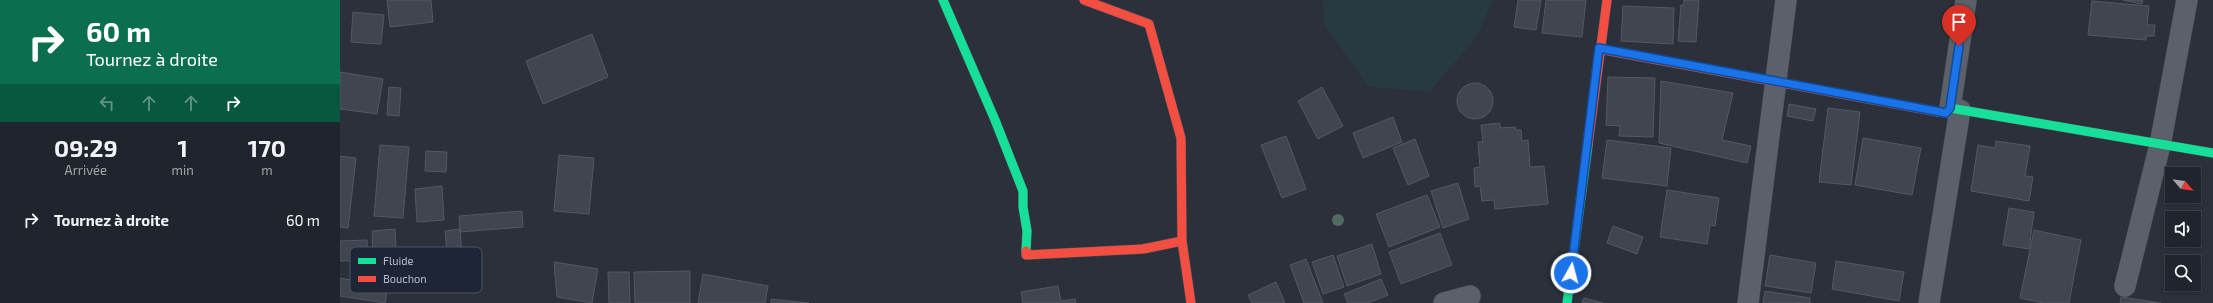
<!DOCTYPE html>
<html lang="fr">
<head>
<meta charset="utf-8">
<style>
	body { margin:0; font-family:"Exo 2",sans-serif; background:#2d3038; color:#f1f3f6; height:100vh; display:flex; flex-direction:column; font-size:15px; white-space:nowrap }
	* { box-sizing:border-box; margin:0 }
	p { font-size:13px; color:#a2a4a9 }
	.icon { flex:none; width:22px; height:22px; fill:none; stroke:currentColor; stroke-width:2; stroke-linecap:round; stroke-linejoin:round }
	.map { position:relative; flex:1; overflow:hidden }
	.sheet { display:flex; flex-direction:column; background:#20242c; width:340px }
	.sheet>* { flex:none }
	.hud { background:#0b6e4f; color:#fff; overflow:hidden }
	.needle { width:26px; rotate:118deg }
	.buttons { position:absolute; left:1825px; top:167px; display:grid; gap:8px }
	.buttons a { display:grid; place-items:center; width:36px; height:36px; border-radius:0px; background:#20242c; box-shadow:0 2px 6px #0003,0 0 0 1px #3d4148; font-size:20px }
	.pin { position:absolute; display:grid; place-items:center; width:34px; height:34px; color:#fff; margin:-41px -17px; border-radius:50% 50% 50% 0; rotate:-45deg; box-shadow:0 0 4px #0007 }
	.pin .icon { rotate:45deg }
	.me { position:absolute; width:44px; margin:-22px; rotate:7deg; stroke-linejoin:round; filter:drop-shadow(0 0 3px #0008) }
	.turn { display:flex; align-items:center; gap:14px; height:84px; padding:0 20px; font-size:18px }
	.turn .icon { width:52px; height:52px; stroke-width:2.5 }
	.turn b { display:block; font-size:28px; line-height:34px }
	.lanes { display:flex; align-items:center; height:38px; padding:0 20px; background:#0003; justify-content:center; gap:20px; direction:ltr }
	.lanes .off { opacity:.35 }
	.eta { display:flex; justify-content:space-evenly; align-items:center; height:68px; text-align:center }
	.eta b { font-size:24px; font-weight:700; line-height:28px }
	ul { padding:0; list-style:none }
	li { display:flex; align-items:center; gap:12px; height:60px; padding:0 20px }
	li div { flex:1 }
	li b { display:block; font-size:15px }
	li em { font-style:normal }
	main { display:flex; flex:1; min-height:0 }
	.map>svg:first-child { display:block }
	.green { fill:#283a41 }
	.building { fill:#40454f; stroke:#535862 }
	.lines { fill:none; stroke-linecap:round; stroke-linejoin:round }
	.street-casing { stroke:#494d57; stroke-width:22 }
	.fast-casing { stroke:#494d57; stroke-width:10 }
	.jam-casing { stroke:#494d57; stroke-width:10 }
	.street { stroke:#5c6069; stroke-width:21 }
	.fast { stroke:#16e098; stroke-width:9 }
	.jam { stroke:#f24e42; stroke-width:9 }
	.tree { fill:#4f6c5f }
	.route-casing { stroke:#114b97; stroke-width:10 }
	.route { stroke:#1a73e8; stroke-width:7 }
	.key { fill:#1e2636; stroke:#4c5363; stroke-width:1 }
	.key-label { font-size:11px; fill:#b6bccb }
</style>
</head>
<body>
<main>
<section class="sheet">
<div class="hud">
<div class="turn"><svg class="icon" aria-label="right" viewBox="0 0 24 24"><path d="M7 20v-9h11M14 6l5 5-5 5"/></svg><div><b>60 m</b>Tournez à droite</div></div>
<div class="lanes"><svg class="icon off" aria-label="left" viewBox="0 0 24 24"><path d="M17 20v-9H6M10 6l-5 5 5 5"/></svg><svg class="icon off" aria-label="ahead" viewBox="0 0 24 24"><path d="M12 20V5M6 11l6-6 6 6"/></svg><svg class="icon off" aria-label="ahead" viewBox="0 0 24 24"><path d="M12 20V5M6 11l6-6 6 6"/></svg><svg class="icon" aria-label="right" viewBox="0 0 24 24"><path d="M7 20v-9h11M14 6l5 5-5 5"/></svg></div>
</div>
<div class="eta">
<div><b>09:29</b><p>Arrivée</p></div>
<div><b>1</b><p>min</p></div>
<div><b>170</b><p>m</p></div>
</div>
<ul>
<li><svg class="icon" aria-label="right" viewBox="0 0 24 24"><path d="M7 20v-9h11M14 6l5 5-5 5"/></svg><div><b>Tournez à droite</b></div><em>60 m</em></li>
</ul>
</section>
<div class="map">
<svg width="1873" height="303" viewBox="0 0 1873 303">
	<rect width="100%" height="100%" fill="#2b303b"/>
	<!-- green -->
	<path class="green" d="M983 0H1153L1136 38 1089 92 1029 87 984 24Z"/>
	<!-- building -->
	<path class="building" d="M47 0H91L93 22 50 27Z
		M1178 0H1201L1196 30 1174 27Z
		M1206 0H1246L1242 37 1202 33Z
		M1344 0H1359L1356 42 1338 41 1341 5H1344Z
		M1783 0H1803L1802 4Z
		M1752 1 1809 6 1807 25H1815L1814 36H1806V40L1748 35Z
		M1283 6 1334 8 1333 44 1281 41Z
		M13 12 44 15 41 44 11 42Z
		M252 34 268 77 203 104 186 61Z
		M0 72 43 79 37 114 0 109Z
		M1268 77 1315 78 1313 137 1279 136 1280 126 1266 125Z
		M1321 81 1393 93 1382 140 1411 146 1407 163 1319 143Z
		M1117 101a18 18 0 1 1 36 0a18 18 0 1 1-36 0Z
		M49 87 61 88 59 116 47 115Z
		M982 87 1003 126 978 139 958 101Z
		M1449 104 1476 109 1473 121 1447 116Z
		M1488 108 1520 112 1511 185 1479 182Z
		M1053 117 1062 142 1023 158 1013 133Z
		M1160 123V128L1175 127 1176 130H1181L1182 141 1188 140 1190 167 1204 166 1208 204 1155 209 1154 200 1142 201 1140 186 1135 187 1134 168 1140 167 1138 142H1143L1141 125Z
		M946 136 966 189 942 198 921 145Z
		M1523 138 1581 148 1572 195 1515 185Z
		M1075 139 1089 176 1068 185 1053 148Z
		M1267 140 1331 148 1327 186 1262 178Z
		M1656 141 1690 146 1685 176 1693 177 1689 201 1631 191 1638 145 1655 148Z
		M40 145 69 147 63 218 34 216Z
		M86 151 107 152 106 172 85 171Z
		M219 155 254 158 249 214 214 211Z
		M0 156 16 158 8 228 0 227Z
		M1118 183 1129 219 1103 228 1091 191Z
		M102 186 104 220 77 222 75 189Z
		M1327 190 1379 198 1375 226 1370 225 1367 244 1320 237Z
		M1087 195 1100 227 1049 247 1036 214Z
		M1669 208 1694 212 1689 249 1663 245Z
		M182 211 183 227 120 232 119 216Z
		M1273 226 1303 237 1297 254 1267 243Z
		M55 229 57 268 34 270 32 231Z
		M120 229 124 279 110 281 105 231Z
		M1694 230 1741 240 1729 303H1703L1680 298Z
		M1100 233 1112 265 1061 284 1049 252Z
		M27 240 28 260 0 261V241Z
		M1032 244 1041 274 1007 286 997 256Z
		M993 255 1004 287 983 294 972 262Z
		M1430 255 1476 263 1471 293 1425 286Z
		M966 259 983 303H964L950 265Z
		M1496 261 1564 272 1559 301 1492 289Z
		M214 262 258 269 252 303 217 297Z
		M350 271V303H295L294 272Z
		M268 272H289L290 303H269Z
		M363 274 428 286 425 303H358Z
		M0 278 48 287 45 303 0 296Z
		M1041 279 1048 295 1028 303H1008L1004 294Z
		M936 282 945 303H912L908 295Z
		M718 286 721 301 735 299 736 303H683L681 292Z
		M1425 291 1470 298V303H1423Z
		M1781 297 1821 303H1780Z
		M1244 298 1263 303H1242Z
		M431 299 469 303H431Z"/>
	<g class="lines">
		<defs>
			<path id="street" d="M1610 108 1626 0
				M1785 286 1820 145 1847 0
				M1104 303 1130 296
				M1408 303 1446 0
				M1589 303 1620 110"/>
			<path id="fast" d="M603 0 655 120 683 191V207L687 231 686 251
				M1598 112 1606 113 1610 108 1873 153
				M1227 303 1248 145"/>
			<path id="jam" d="M744 0 809 24 841 138 842 241
				M1259 49 1598 112
				M1248 145 1267 0
				M686 251V255L803 249 842 241 851 303"/>
		</defs>
		<!-- street casing -->
		<use href="#street" class="street-casing"/>
		<!-- fast casing -->
		<use href="#fast" class="fast-casing"/>
		<!-- jam casing -->
		<use href="#jam" class="jam-casing"/>
		<!-- street -->
		<use href="#street" class="street"/>
		<!-- fast -->
		<use href="#fast" class="fast"/>
		<!-- jam -->
		<use href="#jam" class="jam"/>
	</g>
	<!-- trees -->
	<circle class="tree" cx="998" cy="220" r="6"/>
	<g class="lines">
		<defs>
			<path id="route" d="M1231 273 1259 48 1606 113 1610 108 1619 46"/>
		</defs>
		<!-- route casing -->
		<use href="#route" class="route-casing"/>
		<!-- route -->
		<use href="#route" class="route"/>
	</g>
	<!-- legend -->
	<rect x="10" y="247" width="132" height="46" rx="6" class="key"/>
	<rect x="18" y="258" width="18" height="6" fill="#16e098"/>
	<rect x="18" y="276" width="18" height="6" fill="#f24e42"/>
	<g class="key-label">
		<text x="43" y="265">Fluide</text>
		<text x="43" y="283">Bouchon</text>
	</g>
</svg>
<div class="buttons">
<a><svg class="needle" viewBox="-14 -14 28 28"><path d="M0-13l5 13h-10z" fill="#e53935"/><path d="M0 13l5-13h-10z" fill="#a2a4a9"/></svg></a>
<a><svg class="icon" aria-label="sound" viewBox="0 0 24 24"><path d="M4 9h4l5-4v14l-5-4H4zM17 9q2 3 0 6"/></svg></a>
<a><svg class="icon" aria-label="search" viewBox="0 0 24 24"><circle cx="10" cy="10" r="6"/><path d="M15 15l6 6"/></svg></a>
</div>
<div class="pin" style="left:1619px;top:46px;background:#d93025"><svg class="icon" aria-label="arrive" viewBox="0 0 24 24"><path d="M6 21V4h12l-3 4 3 4H6"/></svg></div>
<svg class="me" style="left:1231px;top:273px" viewBox="-20 -20 40 40"><circle r="17" fill="#1a73e8" stroke="#fff" stroke-width="3"/><path d="M0-11L8 9 0 5-8 9z" fill="#fff"/></svg>
</div>
</main>
</body>
</html>
